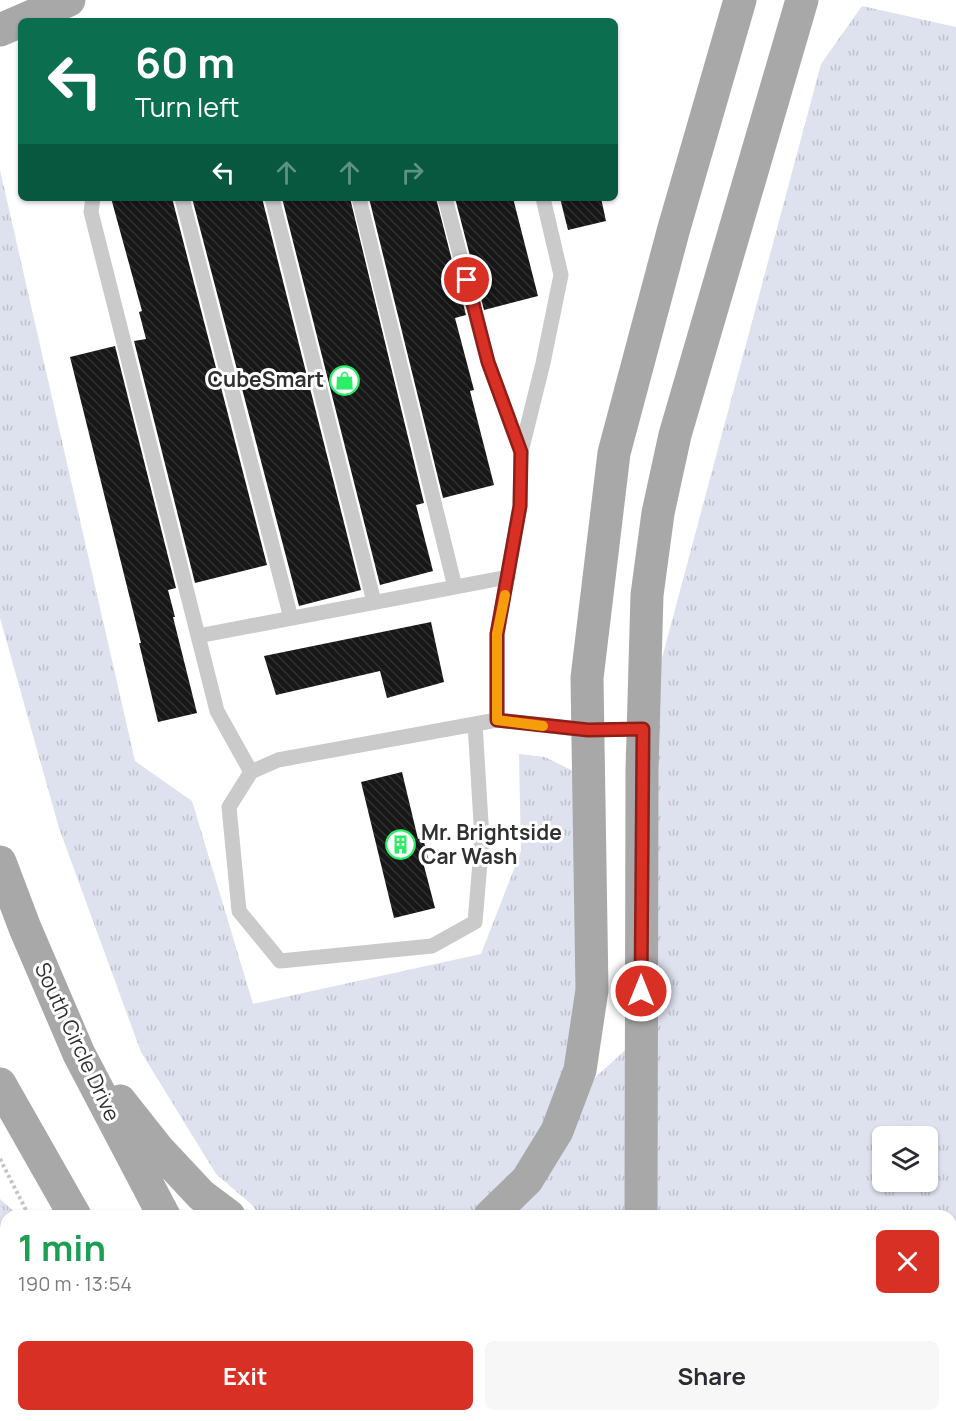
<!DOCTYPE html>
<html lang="en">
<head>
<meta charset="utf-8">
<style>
	body { margin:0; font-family:Manrope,sans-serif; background:#f7f7f7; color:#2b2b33; height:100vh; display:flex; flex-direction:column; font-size:22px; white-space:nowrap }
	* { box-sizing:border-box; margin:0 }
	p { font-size:20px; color:#7c7c81 }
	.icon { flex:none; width:33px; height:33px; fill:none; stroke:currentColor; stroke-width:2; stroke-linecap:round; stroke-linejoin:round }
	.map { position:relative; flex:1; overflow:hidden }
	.drawer { position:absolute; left:0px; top:1210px; width:957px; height:212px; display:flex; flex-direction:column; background:#fff; border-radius:18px 18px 0 0; box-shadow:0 2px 4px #0004 }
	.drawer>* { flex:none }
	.banner { position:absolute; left:18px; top:18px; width:600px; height:183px; border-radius:9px; box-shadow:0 2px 4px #0004; background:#0b6e4f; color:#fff; overflow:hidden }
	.controls { position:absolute; left:872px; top:1126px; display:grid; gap:12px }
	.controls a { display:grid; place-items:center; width:66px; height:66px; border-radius:9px; background:#fff; box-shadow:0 2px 4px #0004; font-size:30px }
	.pin { position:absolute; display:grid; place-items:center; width:51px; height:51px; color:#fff; margin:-26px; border:3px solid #fff; border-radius:50%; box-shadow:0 2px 6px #0007 }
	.me { position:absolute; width:66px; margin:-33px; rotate:0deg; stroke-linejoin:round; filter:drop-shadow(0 0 4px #0008) }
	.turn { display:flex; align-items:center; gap:21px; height:126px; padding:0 18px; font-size:27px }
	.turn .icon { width:78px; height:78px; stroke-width:2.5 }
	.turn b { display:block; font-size:42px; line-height:51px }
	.lanes { display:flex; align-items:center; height:57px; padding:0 18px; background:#0003; justify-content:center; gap:30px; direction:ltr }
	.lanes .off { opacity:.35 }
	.round { display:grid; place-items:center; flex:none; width:63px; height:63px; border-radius:9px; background:#f7f7f7 }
	.overview { display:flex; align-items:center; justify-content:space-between; height:102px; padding:0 18px }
	h1 { font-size:36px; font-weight:700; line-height:45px; color:#1e9e55 }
	.cta { display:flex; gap:12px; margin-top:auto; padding:12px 18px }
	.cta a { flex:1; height:69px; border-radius:9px; background:#d93025; color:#fff; font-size:24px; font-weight:700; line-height:69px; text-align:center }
	.cta a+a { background:#f7f7f7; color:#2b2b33 }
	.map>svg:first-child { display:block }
	.grass { fill:url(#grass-tufts); fill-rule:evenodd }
	.building { fill:url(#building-back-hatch) }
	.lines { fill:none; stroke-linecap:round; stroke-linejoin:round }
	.path { stroke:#c4c4c4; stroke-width:4; stroke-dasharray:3 3; stroke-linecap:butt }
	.lane { stroke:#cacaca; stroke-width:15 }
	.primary { stroke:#a8a8a8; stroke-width:33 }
	.route-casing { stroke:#8d1f18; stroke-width:15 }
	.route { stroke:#d93025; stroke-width:10 }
	.slow { stroke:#f59e0b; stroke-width:10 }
	.labels { text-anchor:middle; stroke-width:6; stroke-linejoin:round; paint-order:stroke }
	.poi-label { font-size:21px; font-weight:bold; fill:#303030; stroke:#fff; text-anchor:end }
	.street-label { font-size:21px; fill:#303030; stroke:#fff }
</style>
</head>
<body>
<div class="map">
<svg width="956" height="1421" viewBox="0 0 956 1421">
	<defs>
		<pattern id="grass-tufts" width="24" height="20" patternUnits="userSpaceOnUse" patternTransform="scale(1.5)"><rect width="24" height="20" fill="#dee1ee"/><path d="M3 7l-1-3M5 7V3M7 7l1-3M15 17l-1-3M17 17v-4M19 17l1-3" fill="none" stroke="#bfc1cc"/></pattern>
		<pattern id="building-back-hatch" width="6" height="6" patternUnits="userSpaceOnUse" patternTransform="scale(1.5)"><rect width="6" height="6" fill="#171717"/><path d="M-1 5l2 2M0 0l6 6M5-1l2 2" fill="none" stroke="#303030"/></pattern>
	</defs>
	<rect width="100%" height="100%" fill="#fff"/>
	<!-- grass -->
	<path class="grass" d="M862 6 956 27V1421H301L297 1416H951V1216H260L252 1205 216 1174 141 1052 59 828 0 618V170L135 761 192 801 253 1004 481 954 521 851 519 754 545 757 589 779 569 1101 641 1036 643 729 821 64ZM882 1137H927V1182H882Z
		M0 1199 19 1216H6V1416H156L160 1421H0Z"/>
	<!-- building -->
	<path class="building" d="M111 198H172L267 565 195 583 134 341 146 339 139 312 142 311Z
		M192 198H262L361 590 299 606Z
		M282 198H350L424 503 416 505 433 571 380 585Z
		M369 198H436L466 315 455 318 474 390 470 391 494 485 443 498Z
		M455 198H513L538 296 484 310Z
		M560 198H601L606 221 568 230Z
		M115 346 176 588 168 590 175 617H173L197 713 158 722 139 643H141L70 357Z
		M431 622 444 682 387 698 380 671 276 695 264 656Z
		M402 772 418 839 423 838 429 861 423 862 435 908 394 918 361 782Z"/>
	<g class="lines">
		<!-- path -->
		<path class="path" d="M0 1159 29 1216
			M129 1416 132 1421"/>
		<!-- lane -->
		<path class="lane" d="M93 198 91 212 217 711 251 772
			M182 198 291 618
			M272 198 374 602
			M359 198 455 587
			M445 198 488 362 521 452
			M198 636 508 577
			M497 720V634L520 506 521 452 543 363 561 275 543 198
			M475 724 482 839 475 922 432 946 280 961 239 911 229 807 251 772 278 760 475 724 497 720 588 730 643 729"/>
		<!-- primary -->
		<path class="primary" d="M0 30 69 0
			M0 862 25 928 79 1054 164 1216
			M0 1084 75 1216
			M120 1101 158 1149 201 1195 229 1216
			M490 1216 527 1180 557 1131 580 1070 592 990 587 678 614 453 674 228 740 0
			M641 1216 642 770 647 595 658 513 675 435 802 0
			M169 1416 171 1421
			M203 1416 207 1421
			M296 1416 300 1421
			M653 1416 654 1421"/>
	</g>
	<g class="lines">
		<defs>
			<path id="route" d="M467 280 488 362 521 452 520 506 497 634V720L588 730 643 729 641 991"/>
		</defs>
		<!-- route casing -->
		<use href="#route" class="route-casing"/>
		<!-- route -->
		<use href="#route" class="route"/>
		<!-- slow -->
		<path class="slow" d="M505 595 497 634V720L543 726"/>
	</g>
	<!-- icons -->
	<defs>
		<symbol id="shop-ring" viewBox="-11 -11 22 22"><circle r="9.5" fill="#fff" stroke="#2cee66" stroke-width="1.5"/><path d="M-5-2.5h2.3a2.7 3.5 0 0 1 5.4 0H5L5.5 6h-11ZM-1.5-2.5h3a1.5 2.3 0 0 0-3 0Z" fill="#2cee66"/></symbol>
		<symbol id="building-ring" viewBox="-11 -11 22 22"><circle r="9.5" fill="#fff" stroke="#2cee66" stroke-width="1.5"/><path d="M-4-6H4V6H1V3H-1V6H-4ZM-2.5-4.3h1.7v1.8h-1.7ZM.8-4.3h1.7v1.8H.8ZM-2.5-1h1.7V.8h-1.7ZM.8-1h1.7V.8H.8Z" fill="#2cee66"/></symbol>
	</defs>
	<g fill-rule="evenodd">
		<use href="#shop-ring" x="328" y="364" width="33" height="33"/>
		<use href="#building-ring" x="384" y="828" width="33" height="33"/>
	</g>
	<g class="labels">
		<!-- poi labels -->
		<g class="poi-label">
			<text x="324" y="387">CubeSmart</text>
			<text x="421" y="840" text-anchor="start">Mr. Brightside<tspan x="421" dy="24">Car Wash</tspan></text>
		</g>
		<!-- street labels -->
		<g class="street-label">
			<text transform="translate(77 1042) rotate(65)" y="7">South Circle Drive</text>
		</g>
	</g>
</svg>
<div class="controls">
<a><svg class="icon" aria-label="layers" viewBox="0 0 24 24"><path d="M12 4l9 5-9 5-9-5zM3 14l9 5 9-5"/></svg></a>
</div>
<div class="pin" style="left:467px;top:280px;background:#d93025"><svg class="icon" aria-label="arrive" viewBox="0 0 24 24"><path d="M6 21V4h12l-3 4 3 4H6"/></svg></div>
<svg class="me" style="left:641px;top:991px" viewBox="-20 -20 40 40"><circle r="17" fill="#d93025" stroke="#fff" stroke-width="3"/><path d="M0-11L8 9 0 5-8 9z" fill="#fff"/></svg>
<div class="banner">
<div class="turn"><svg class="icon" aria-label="left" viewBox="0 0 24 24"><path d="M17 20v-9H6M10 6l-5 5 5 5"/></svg><div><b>60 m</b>Turn left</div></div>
<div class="lanes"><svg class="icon" aria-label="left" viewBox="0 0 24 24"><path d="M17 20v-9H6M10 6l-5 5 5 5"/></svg><svg class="icon off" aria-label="ahead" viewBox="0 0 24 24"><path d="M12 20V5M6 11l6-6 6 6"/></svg><svg class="icon off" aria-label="ahead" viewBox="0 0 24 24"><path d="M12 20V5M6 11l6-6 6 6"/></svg><svg class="icon off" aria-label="right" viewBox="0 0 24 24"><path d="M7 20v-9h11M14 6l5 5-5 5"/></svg></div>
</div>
<section class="drawer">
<div class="overview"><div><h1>1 min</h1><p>190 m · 13:54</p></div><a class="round" style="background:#d93025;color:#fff"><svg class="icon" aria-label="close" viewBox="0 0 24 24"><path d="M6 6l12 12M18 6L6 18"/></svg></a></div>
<div class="cta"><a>Exit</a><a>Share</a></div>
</section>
</div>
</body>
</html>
